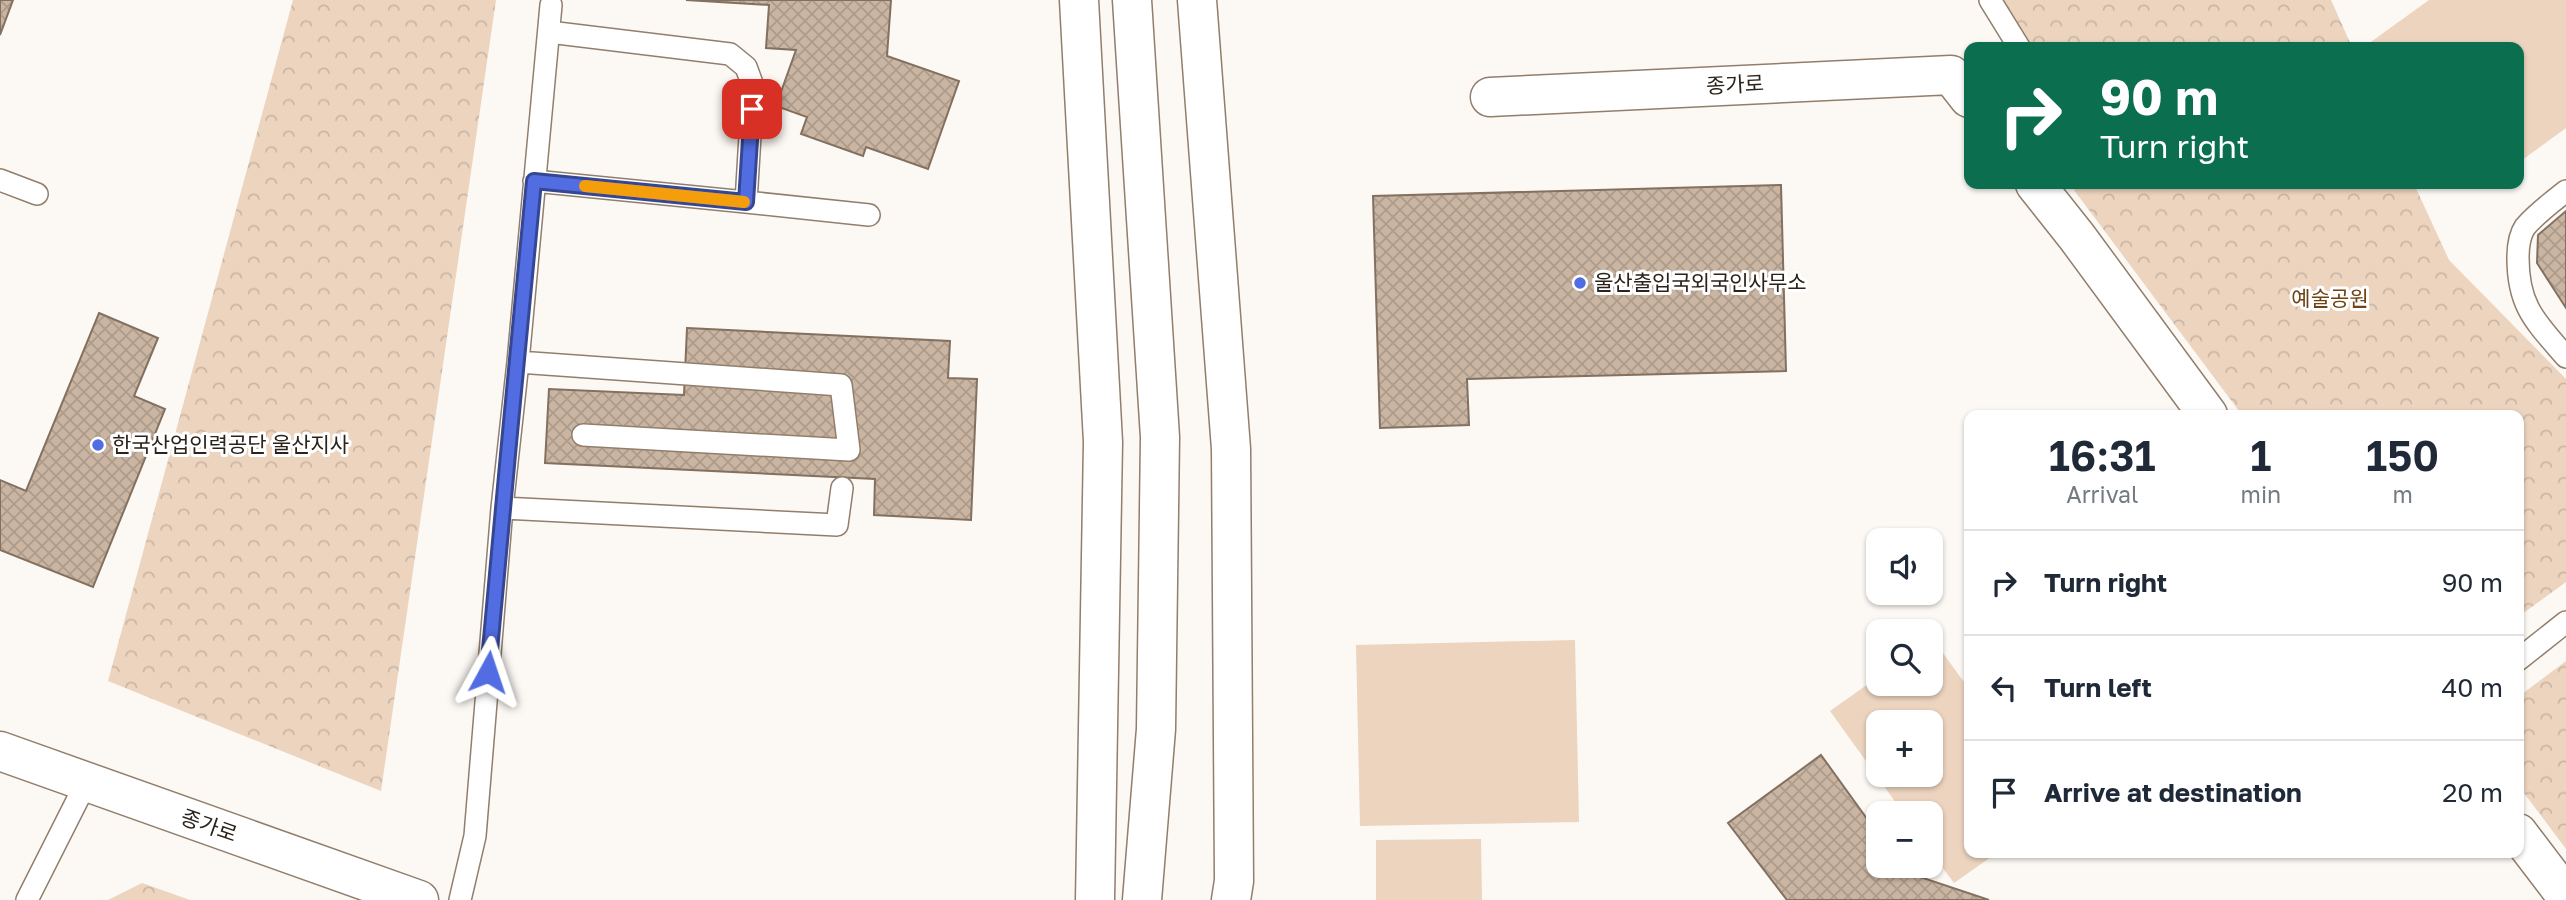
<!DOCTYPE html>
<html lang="en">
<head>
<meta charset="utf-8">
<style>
	body { margin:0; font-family:"Golos Text","Noto Sans KR",sans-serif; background:#f2f2f3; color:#1f2937; height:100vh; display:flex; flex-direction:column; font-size:26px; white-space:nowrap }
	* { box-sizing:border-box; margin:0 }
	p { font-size:23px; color:#747a83 }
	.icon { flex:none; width:38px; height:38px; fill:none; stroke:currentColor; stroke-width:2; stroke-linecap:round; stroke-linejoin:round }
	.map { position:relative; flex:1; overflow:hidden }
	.sheet { position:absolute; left:1964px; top:410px; width:560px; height:448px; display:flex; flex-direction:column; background:#fff; border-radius:14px; box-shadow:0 2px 5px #0004 }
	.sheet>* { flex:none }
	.guide { position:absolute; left:1964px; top:42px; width:560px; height:147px; border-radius:14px; box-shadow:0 2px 5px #0004; background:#0b6e4f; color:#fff; overflow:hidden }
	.tools { position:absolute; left:1866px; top:528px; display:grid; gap:14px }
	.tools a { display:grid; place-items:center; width:77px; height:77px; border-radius:14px; background:#fff; box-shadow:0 2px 5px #0004; font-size:35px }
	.pin { position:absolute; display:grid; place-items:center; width:60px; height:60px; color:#fff; margin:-30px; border-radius:14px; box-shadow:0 4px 10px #0006 }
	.me { position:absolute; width:77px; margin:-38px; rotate:5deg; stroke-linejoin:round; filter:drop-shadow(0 0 5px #0008) }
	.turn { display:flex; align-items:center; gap:24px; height:147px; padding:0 21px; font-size:32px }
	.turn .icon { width:91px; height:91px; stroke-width:2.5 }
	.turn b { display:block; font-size:49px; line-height:60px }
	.eta { display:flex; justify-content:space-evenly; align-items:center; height:119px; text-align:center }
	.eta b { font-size:42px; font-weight:600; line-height:49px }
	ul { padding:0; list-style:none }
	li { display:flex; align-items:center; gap:21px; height:105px; padding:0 21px; border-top:2px solid #e0e1e3 }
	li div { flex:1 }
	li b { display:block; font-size:26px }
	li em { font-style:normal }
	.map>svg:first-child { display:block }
	.forest { fill:url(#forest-crowns) }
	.pitch { fill:#ecd4bf; fill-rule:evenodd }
	.building { fill:url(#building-cross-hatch); stroke:#83705f; stroke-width:2 }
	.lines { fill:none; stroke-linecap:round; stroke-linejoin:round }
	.service-casing { stroke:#917e6c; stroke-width:24 }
	.minor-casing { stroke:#917e6c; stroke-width:41 }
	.tertiary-casing { stroke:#917e6c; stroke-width:41 }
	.secondary-casing { stroke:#917e6c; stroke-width:41 }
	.service { stroke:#fff; stroke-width:21 }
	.minor { stroke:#fff; stroke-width:38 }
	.tertiary { stroke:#fff; stroke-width:38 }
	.secondary { stroke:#fff; stroke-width:38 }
	.route-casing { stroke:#354793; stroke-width:18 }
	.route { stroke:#526de2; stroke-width:12 }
	.slow { stroke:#f59e0b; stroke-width:12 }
	.poi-dot { fill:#526de2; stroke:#fff; stroke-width:2.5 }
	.labels { text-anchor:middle; stroke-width:6; stroke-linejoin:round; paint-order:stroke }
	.street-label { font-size:21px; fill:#2a221b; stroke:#fff }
	.poi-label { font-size:21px; fill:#2a221b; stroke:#fff; text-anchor:start }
	.park-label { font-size:21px; fill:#6e4415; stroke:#fff }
</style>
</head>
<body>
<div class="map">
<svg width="2566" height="900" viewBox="0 0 2566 900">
	<defs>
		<pattern id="forest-crowns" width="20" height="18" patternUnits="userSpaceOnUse" patternTransform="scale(1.75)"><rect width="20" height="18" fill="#ecd4bf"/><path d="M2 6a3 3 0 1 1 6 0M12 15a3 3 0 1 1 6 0" fill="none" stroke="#cbb6a4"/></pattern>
		<pattern id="building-cross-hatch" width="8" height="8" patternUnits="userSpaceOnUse" patternTransform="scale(1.75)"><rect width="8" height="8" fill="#c9b5a2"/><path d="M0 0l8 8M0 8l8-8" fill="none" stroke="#ad9b8b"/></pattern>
	</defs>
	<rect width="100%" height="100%" fill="#fcf8f4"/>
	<!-- forest -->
	<path class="forest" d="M293 0H496L381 791 108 681Z
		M2002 0H2331L2352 47H2029Z
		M2077 184H2414L2449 260 2566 379V582L2518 617V415H2242L2074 190Z
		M2566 661V849L2518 785V697Z
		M142 883 190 900H108Z"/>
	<!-- pitch -->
	<path class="pitch" d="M2429 0H2566V128L2518 163V47H2371L2368 44Z
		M1932 638 1969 689V852H1998L1954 883 1930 851V814H1904L1830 711 1878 677V684H1930V639ZM1878 723H1930V775H1878Z
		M1575 640 1579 822 1360 826 1356 645Z
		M1481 839 1482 900H1376V840Z"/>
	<!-- building -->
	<path class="building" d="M0 0H13L0 35Z
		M686 0H891L887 56 959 81 928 169 866 147 863 156 801 134 807 117 776 106 796 50 766 48 769 5Z
		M1781 185 1786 371 1467 379 1469 425 1380 428 1373 196Z
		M2566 211V308L2537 263 2538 235Z
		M99 313 158 338 134 396 165 409 93 587 0 550V480L26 491Z
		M687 328 950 341 948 378 977 379 971 520 874 515 875 479 545 463 549 389 684 395Z
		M1821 755 1878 834V866H1901L1905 872 1989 900H1787L1728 823Z"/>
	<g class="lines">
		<defs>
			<path id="service" d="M1990 0 2019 47
				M0 180 37 194
				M534 181 746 202 753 86 746 67 730 54 549 32
				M2566 191C2552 202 2537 213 2525 227 2519 236 2518 248 2518 258 2518 307 2536 322 2566 357
				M746 202 869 215
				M518 362 841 385 849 450 583 435
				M502 508 837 525 842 488
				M2518 660 2566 622
				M27 900 86 783
				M460 900 475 836 502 508 518 362 551 5"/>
			<path id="minor" d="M1490 97 1951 75 1969 98
				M2035 184 2077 237 2208 415
				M2518 833 2566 896"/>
			<path id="tertiary" d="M1079 0 1103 442 1095 900
				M1132 0 1160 437 1156 729 1142 900
				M1197 0 1231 449 1234 881 1231 900"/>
			<path id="secondary" d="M0 751 419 900"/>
		</defs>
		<!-- service casing -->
		<use href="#service" class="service-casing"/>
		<!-- minor casing -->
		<use href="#minor" class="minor-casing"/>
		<!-- tertiary casing -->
		<use href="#tertiary" class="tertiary-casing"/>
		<!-- secondary casing -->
		<use href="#secondary" class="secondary-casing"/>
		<!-- service -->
		<use href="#service" class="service"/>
		<!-- minor -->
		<use href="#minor" class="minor"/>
		<!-- tertiary -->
		<use href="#tertiary" class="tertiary"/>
		<!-- secondary -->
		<use href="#secondary" class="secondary"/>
	</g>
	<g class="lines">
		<defs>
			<path id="route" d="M488 672C502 508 519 345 534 181L746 202 752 109"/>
		</defs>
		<!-- route casing -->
		<use href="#route" class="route-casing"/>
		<!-- route -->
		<use href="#route" class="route"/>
		<!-- slow -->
		<path class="slow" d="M585 186 744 202"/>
	</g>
	<!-- markers -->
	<g class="poi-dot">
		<circle cx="1580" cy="283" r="7"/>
		<circle cx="98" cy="445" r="7"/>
	</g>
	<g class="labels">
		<!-- street labels -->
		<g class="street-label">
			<text transform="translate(1735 85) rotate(-3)" y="7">종가로</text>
			<text transform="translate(209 826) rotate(19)" y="7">종가로</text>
		</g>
		<!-- poi labels -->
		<g class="poi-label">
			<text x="1594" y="290">울산출입국외국인사무소</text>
			<text x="112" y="452">한국산업인력공단 울산지사</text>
		</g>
		<!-- park labels -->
		<g class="park-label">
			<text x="2330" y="306">예술공원</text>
		</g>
	</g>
</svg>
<div class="tools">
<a><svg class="icon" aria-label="sound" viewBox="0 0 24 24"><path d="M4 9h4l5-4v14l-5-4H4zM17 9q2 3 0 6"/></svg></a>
<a><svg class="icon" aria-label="search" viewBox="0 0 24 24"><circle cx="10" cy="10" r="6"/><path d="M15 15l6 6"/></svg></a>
<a>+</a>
<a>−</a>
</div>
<div class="pin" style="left:752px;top:109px;background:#d93025"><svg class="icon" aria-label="arrive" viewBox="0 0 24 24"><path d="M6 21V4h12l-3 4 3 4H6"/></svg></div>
<svg class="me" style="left:488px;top:672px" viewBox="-20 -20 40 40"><path d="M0-17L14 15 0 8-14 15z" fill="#526de2" stroke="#fff" stroke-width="4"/></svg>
<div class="guide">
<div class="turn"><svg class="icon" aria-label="right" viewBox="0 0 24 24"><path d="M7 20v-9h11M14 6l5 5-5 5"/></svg><div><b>90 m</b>Turn right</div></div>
</div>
<section class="sheet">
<div class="eta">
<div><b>16:31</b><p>Arrival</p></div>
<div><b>1</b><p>min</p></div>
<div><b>150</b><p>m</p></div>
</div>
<ul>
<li><svg class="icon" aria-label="right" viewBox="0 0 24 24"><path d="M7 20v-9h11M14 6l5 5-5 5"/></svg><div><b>Turn right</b></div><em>90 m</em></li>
<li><svg class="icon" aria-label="left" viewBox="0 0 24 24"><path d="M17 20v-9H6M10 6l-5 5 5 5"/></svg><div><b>Turn left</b></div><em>40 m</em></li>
<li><svg class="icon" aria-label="arrive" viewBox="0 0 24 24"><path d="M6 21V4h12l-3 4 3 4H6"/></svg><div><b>Arrive at destination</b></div><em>20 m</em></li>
</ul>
</section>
</div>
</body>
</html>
